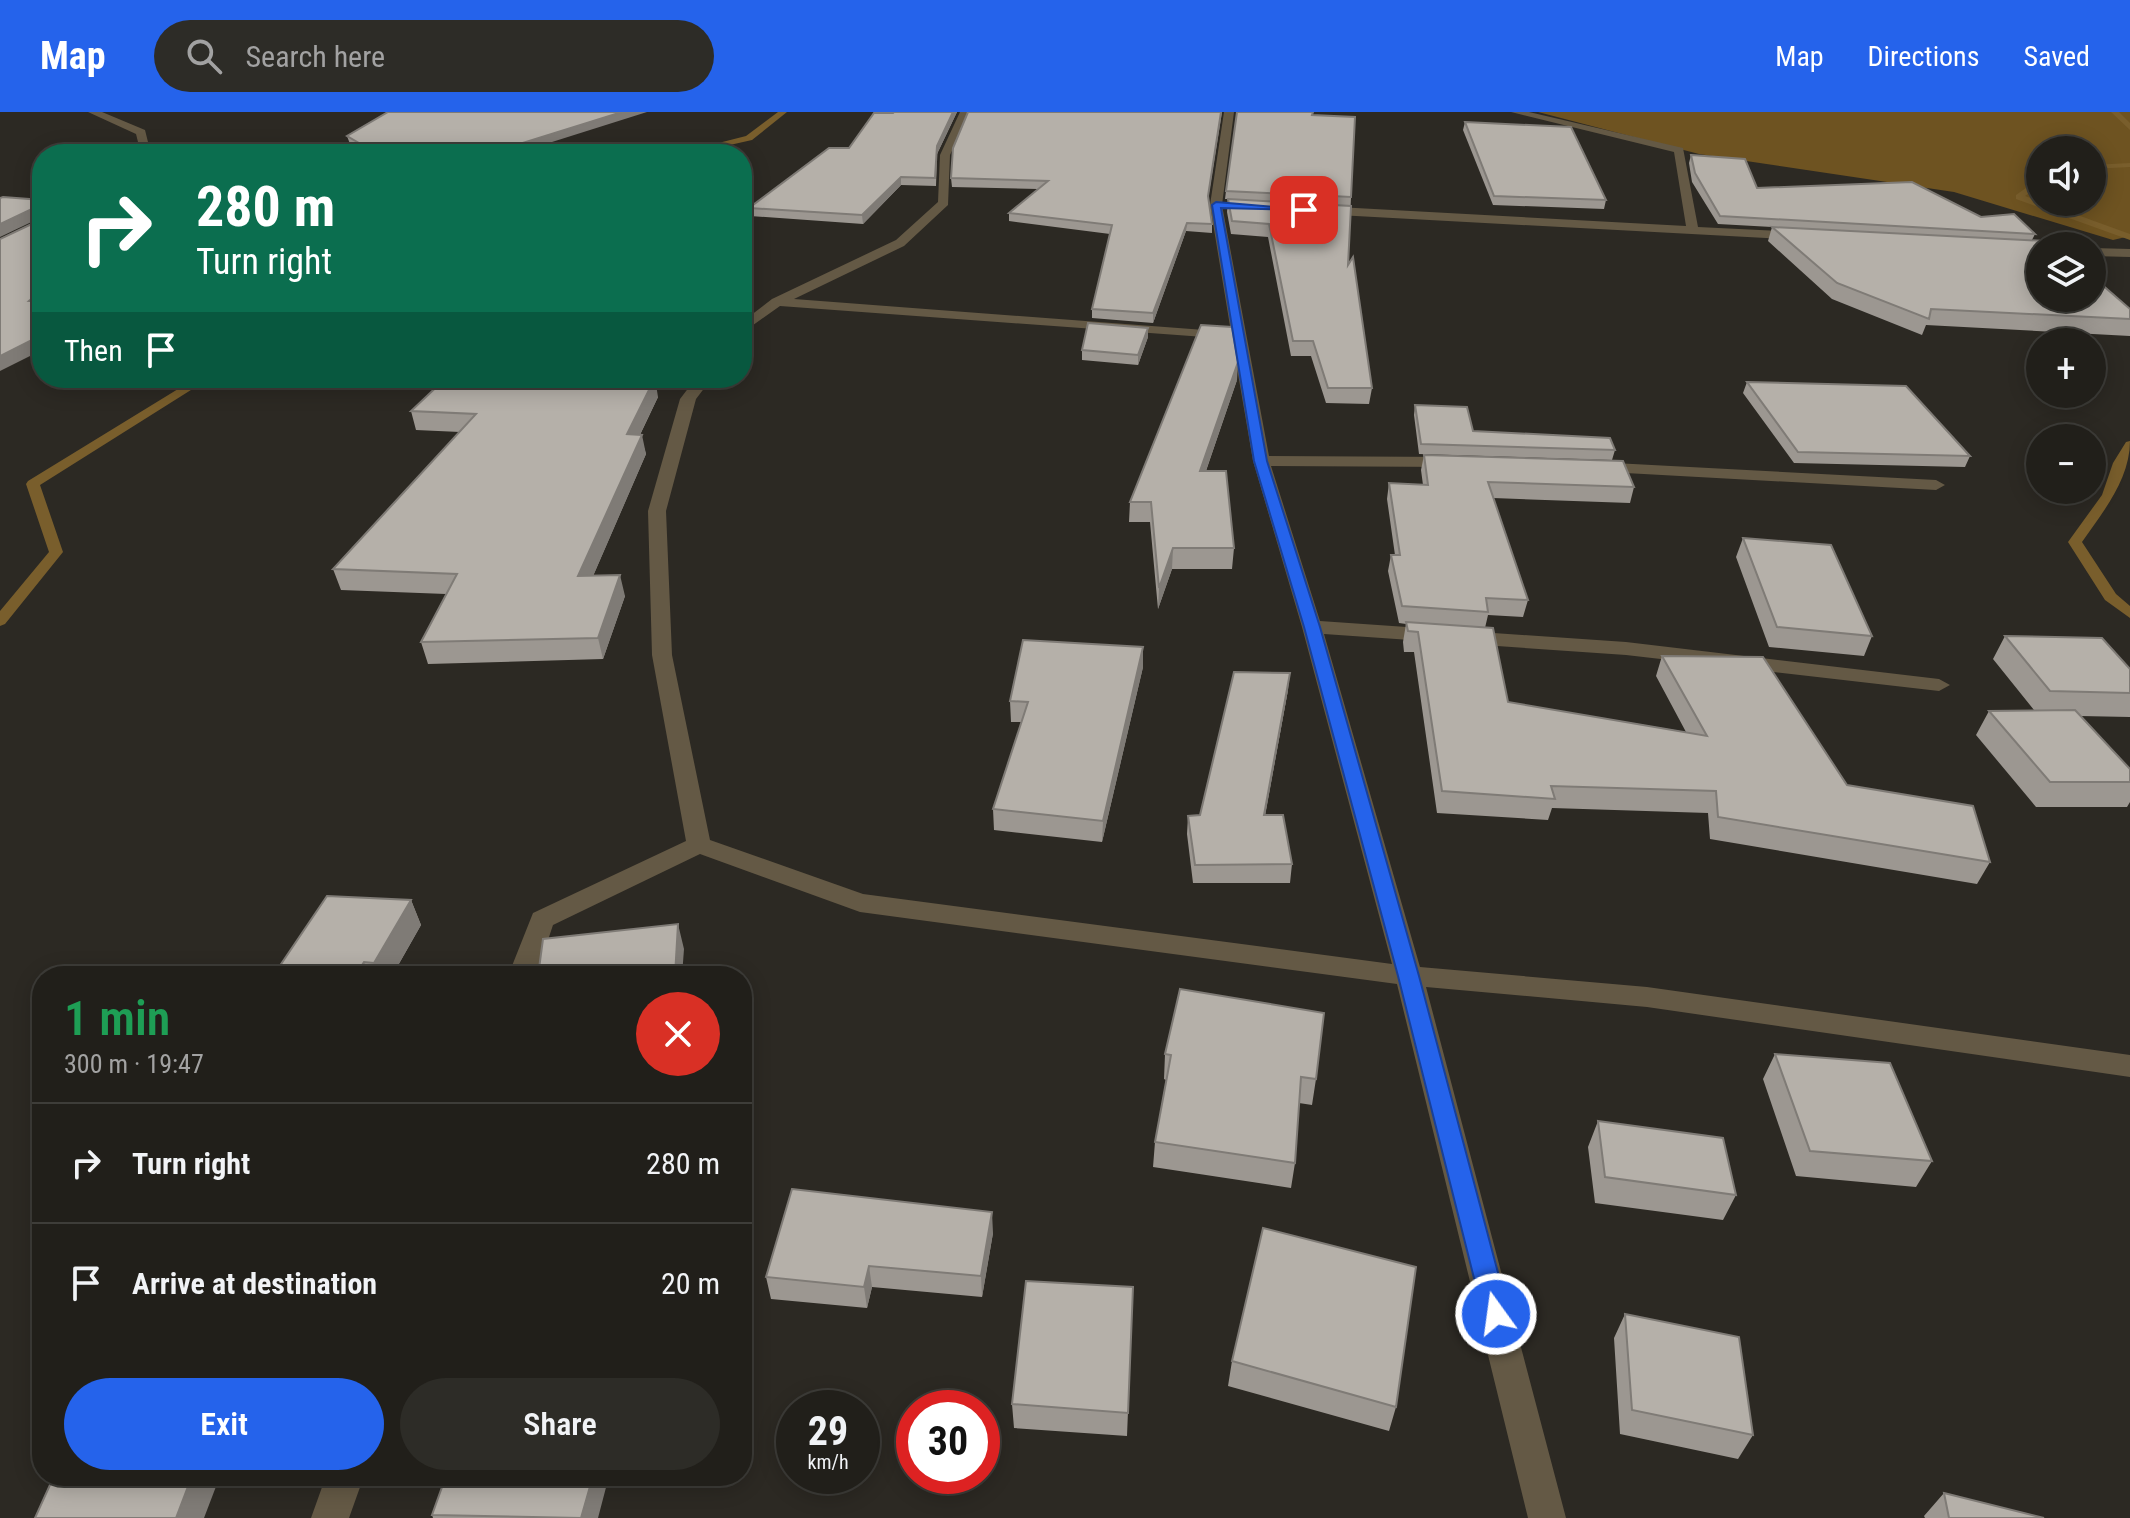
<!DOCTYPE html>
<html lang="en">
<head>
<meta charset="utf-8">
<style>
	body { margin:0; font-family:"Roboto Condensed",sans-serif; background:#2d2c27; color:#f1f3f6; height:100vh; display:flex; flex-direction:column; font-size:30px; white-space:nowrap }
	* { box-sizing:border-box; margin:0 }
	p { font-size:26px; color:#a2a2a2 }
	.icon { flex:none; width:44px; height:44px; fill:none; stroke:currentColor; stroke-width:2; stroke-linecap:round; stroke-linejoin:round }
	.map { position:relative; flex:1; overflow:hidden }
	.side { position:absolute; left:32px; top:854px; width:720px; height:520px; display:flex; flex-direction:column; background:#211f1a; border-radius:32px; box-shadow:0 4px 20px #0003,0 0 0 2px #3e3d39 }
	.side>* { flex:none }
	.hud { position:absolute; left:32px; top:32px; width:720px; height:244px; border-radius:32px; box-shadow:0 4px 20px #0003,0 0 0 2px #3e3d39; background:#0b6e4f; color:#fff; overflow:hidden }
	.fabs { position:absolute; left:2026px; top:24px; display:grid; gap:16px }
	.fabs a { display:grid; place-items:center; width:80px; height:80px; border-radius:50%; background:#211f1a; box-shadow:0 4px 20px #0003,0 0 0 2px #3e3d39; font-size:40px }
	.speed { position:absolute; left:776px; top:1278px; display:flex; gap:16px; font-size:40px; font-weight:700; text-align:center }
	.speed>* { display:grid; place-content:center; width:104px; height:104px; border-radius:50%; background:#211f1a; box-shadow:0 4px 20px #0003,0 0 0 2px #3e3d39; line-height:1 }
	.speed small { font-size:20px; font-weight:400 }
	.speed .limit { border:12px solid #d22; background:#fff; color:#111 }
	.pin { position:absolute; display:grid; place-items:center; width:68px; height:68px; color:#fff; margin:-34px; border-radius:16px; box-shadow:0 4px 12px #0006 }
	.me { position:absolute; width:88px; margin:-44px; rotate:346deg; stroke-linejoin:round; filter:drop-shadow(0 0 6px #0008) }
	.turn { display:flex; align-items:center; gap:28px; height:168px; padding:0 32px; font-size:36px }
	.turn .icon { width:104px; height:104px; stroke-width:2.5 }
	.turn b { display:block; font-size:56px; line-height:68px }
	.then { display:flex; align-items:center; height:76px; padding:0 32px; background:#0003; gap:16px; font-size:30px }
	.round { display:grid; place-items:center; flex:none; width:84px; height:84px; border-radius:42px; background:#2d2c27 }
	.headline { display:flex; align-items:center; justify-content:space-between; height:136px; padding:0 32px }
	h1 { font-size:48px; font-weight:600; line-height:60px; color:#1e9e55 }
	.cta { display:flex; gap:16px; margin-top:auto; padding:16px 32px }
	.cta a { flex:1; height:92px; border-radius:48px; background:#2563eb; color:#fff; font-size:32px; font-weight:600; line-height:92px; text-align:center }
	.cta a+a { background:#2d2c27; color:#f1f3f6 }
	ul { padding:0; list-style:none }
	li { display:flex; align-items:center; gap:24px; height:120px; padding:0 32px; border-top:2px solid #3e3d39 }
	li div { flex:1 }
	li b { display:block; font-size:30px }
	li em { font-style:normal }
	header { display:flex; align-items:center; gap:48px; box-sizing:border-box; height:112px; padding:0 40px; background:#2563eb; color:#fff }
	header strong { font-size:38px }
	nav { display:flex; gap:44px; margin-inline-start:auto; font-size:28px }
	.search { width:560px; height:72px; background:#2d2c27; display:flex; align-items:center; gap:20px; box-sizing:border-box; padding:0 28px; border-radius:44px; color:#a2a2a2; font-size:30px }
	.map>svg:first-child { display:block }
	.forest { fill:#6e5321; fill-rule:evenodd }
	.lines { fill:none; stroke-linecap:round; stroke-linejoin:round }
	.stream { fill:#795e2c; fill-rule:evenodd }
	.minor { fill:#645945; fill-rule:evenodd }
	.wall { fill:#9c9791 }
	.shaded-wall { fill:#7f7b76 }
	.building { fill:#b5b0a9; stroke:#7f7b76; stroke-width:2 }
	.route { fill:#2563eb; stroke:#184099; stroke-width:2 }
</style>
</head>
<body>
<header>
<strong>Map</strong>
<div class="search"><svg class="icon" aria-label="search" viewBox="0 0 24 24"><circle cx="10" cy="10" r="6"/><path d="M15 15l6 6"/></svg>Search here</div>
<nav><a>Map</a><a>Directions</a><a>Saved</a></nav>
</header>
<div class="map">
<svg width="2130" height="1406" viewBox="0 0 2130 1406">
	<rect width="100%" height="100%" fill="#2c2923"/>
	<!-- forest -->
	<path class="forest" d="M1538 0H2130V124L2113 128 1954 80 1699 42ZM2040 38H2092V90H2040Z"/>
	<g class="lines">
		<!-- stream -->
		<path class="stream" d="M778 0H787L752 28 690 42H675L746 24Z
			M2111 0H2119L2130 11V18Z
			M2130 51V55L2092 57V53Z
			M2040 66V73L2025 84 2130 122V128L2016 87V83Z
			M196 266H210L40 373 63 440 5 512 0 514V499L49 440 26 372 28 369Z
			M2130 329C2130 367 2103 400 2082 430L2116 482 2130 494V506L2105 488 2068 430 2102 383 2113 351 2126 330Z"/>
		<!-- minor -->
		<path class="minor" d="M88 0H102L145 18 149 34 144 42H133L139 34 136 22Z
			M960 0H970L950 43 948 93 904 134 794 187 1231 220 1210 93 1224 0H1234L1222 93 1269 344 1454 345 1462 350 1454 355 1271 354 1320 509 1626 530 1939 567 1950 573 1939 579 1626 543 1324 522 1420 855 1647 875 2130 943V965L1647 895 1426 875 1566 1406H1528L1397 872 860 800 700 742 553 813 536 864H508L533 801 686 729 652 543 648 399 680 287 696 266H712L696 287 666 399 672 543 710 728 863 782 1392 852 1302 515 1253 349 1232 227 780 194 742 221V210L772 187 896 128 938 90 940 43Z
			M1511 0H1529L1683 36 1698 115 1802 120 1808 124 1802 128 1319 102 1313 98 1319 94 1686 114 1674 40Z
			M2092 136 2130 137V145L2092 144Z
			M1595 350 1936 368 1945 373 1936 378 1589 359 1586 355Z
			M326 1364H364L349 1406H311Z"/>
	</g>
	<!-- wall -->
	<path class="wall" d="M894 0H957L937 42 936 74 901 73 863 112 750 104 749 96 849 36Z
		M968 0H1222L1208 87 1212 112V121L1186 119 1153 211 1092 206V197L1110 122 1009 109V101L1038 77 952 75 951 66Z
		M1313 3 1351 85 1348 153 1372 276 1369 292 1326 291 1311 244H1291L1268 125 1231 122 1227 100 1228 87H1225L1226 79Z
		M1465 10 1606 88 1604 97 1493 93 1463 18Z
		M347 24 514 42H367L350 32Z
		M1691 43 1757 76 1981 105 2035 122 2032 128 2130 207V224L1926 213 1922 223 1832 187 1768 129 1772 115 1718 112 1692 70 1689 51Z
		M1148 225 1138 253 1082 248V238Z
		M446 266H592L658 285 640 323 646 342 593 464 625 484 603 547 428 552 421 530 446 482 341 478 333 457 460 320 416 318 411 299Z
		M1237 268 1206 359 1234 436 1232 457H1172L1158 497 1150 410H1129L1130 390Z
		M1747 270 1970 344 1965 355 1794 351 1743 281Z
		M1415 293 1473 319 1615 338 1612 348 1419 342 1414 303Z
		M1424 343 1634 375 1630 391 1493 386 1528 488 1523 505 1488 503 1485 516 1508 590 1686 620 1656 564 1662 544 1847 673 1990 750 1977 772 1710 727 1708 701 1552 696 1548 708 1437 701 1414 540H1404L1403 530 1406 512 1399 511 1388 459 1391 443H1395L1387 387 1389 371 1423 373 1421 358Z
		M1743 426 1872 524 1864 544 1769 535 1736 445Z
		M2005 524 2130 557V605L2080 604 2130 657V690L2127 695H2036L1976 623 1989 599 2034 598 1993 547Z
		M1143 555 1102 730 994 718 993 697 1022 610H1011L1010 589Z
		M1288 578 1265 703 1292 752 1290 771H1193L1187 722 1188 704 1200 703Z
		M411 788 421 813 392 864H273Z
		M1165 942 1316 967 1312 993 1299 991 1295 1051 1291 1076 1153 1055 1155 1030 1166 968 1164 967Z
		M1775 942 1932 1049 1916 1075 1796 1064 1763 967Z
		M1598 1009 1736 1083 1723 1108 1595 1091 1588 1035Z
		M993 1121 982 1185 872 1175 867 1196 771 1187 766 1165Z
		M1133 1175 1127 1324 1014 1316 1012 1292Z
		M1625 1202 1753 1323 1738 1347 1620 1322 1614 1226Z
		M1232 1249 1396 1295 1389 1319 1228 1274Z
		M1944 1381 2044 1406H1925L1924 1404Z
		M432 1403 598 1406H433Z"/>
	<!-- shaded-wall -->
	<path class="shaded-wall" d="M622 0H647L514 42H487Z
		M953 0H957L937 42 936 74 937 34Z
		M901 65V73L863 112 862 103Z
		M38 94 42 105 0 125V112Z
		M1187 111 1186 119 1153 211V201Z
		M42 178V194L29 189Z
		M1148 216V225L1138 253V243Z
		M42 223V238L0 259V244Z
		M1238 250 1237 268 1199 379 1200 359Z
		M655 266 658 285 631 341 627 322Z
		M642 323 646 342 584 485 578 464Z
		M1173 436 1172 457 1158 497 1159 476Z
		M620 463 625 484 603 547 598 526Z
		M1143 535V555L1102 730 1103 709Z
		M1290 561 1288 578 1262 721 1264 703Z
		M411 788 421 813 392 864H379L374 851Z
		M678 812 684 837 682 864H675Z
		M364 850 370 864H355Z
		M992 1100 993 1121 982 1185 981 1164Z
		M869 1154 872 1175 867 1196 864 1175Z
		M192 1364H220L204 1406H176Z
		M593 1364H609L598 1406H581Z"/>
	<!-- building -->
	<path class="building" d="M388 0H622L487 42H378L347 24Z
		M894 0H953L937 34 935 66 901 65 862 103 749 96 829 36H849L874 1H893Z
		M968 0H1221L1208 84 1212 112 1187 111 1153 201 1092 197 1112 113 1009 101 1048 69 951 66 953 36Z
		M1237 0H1313L1312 3 1355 5 1351 85 1226 79Z
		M1465 10 1571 15 1606 88 1494 84Z
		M1691 43 1745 47 1757 76 1912 70 1981 105 2014 102 2035 122 1720 104 1695 61Z
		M3 85 42 88V178L29 189 42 190V223L0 244V127L38 109V94L0 112V86Z
		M1228 87 1351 94 1348 153 1353 145 1372 276H1328L1313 229H1293L1269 112 1232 109Z
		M1772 115 2046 129 2049 126 2058 134H2040V186H2092V164L2130 197V207L1931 197 1929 207 1837 171Z
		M1088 211 1148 216 1138 243 1082 238Z
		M1201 213 1232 215 1238 250 1200 359H1226L1234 436H1173L1159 476 1151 390H1130Z
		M446 266H655L627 322 642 323 578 464 620 463 598 526 421 530 457 462 333 457 476 302 411 299Z
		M1747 270 1906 274 1970 344 1798 340Z
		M1415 293 1467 295 1473 319 1610 326 1615 338 1421 332Z
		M1424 343 1623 349 1634 375 1488 370 1528 488 1486 486 1488 500 1402 494 1391 443H1400L1389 371 1428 373Z
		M1743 426 1831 433 1872 524 1777 515Z
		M1406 510 1493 516 1508 590 1707 624 1662 544 1763 545 1847 673 1973 694 1990 750 1718 705 1716 679 1551 674 1555 687 1442 679 1418 520 1408 519Z
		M2005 524 2102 526 2130 557V581L2050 579Z
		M1023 528 1143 535 1103 709 993 697 1028 590 1010 589Z
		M1234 560 1290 561 1264 703H1283L1292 752 1195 753 1188 704 1200 703Z
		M2075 598 2130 657V670H2050L1989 599Z
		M327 784 411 788 374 851 364 850 355 864H273Z
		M678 812 675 864H538L543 827Z
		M1180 877 1324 901 1316 967 1301 965 1295 1051 1155 1030 1171 943 1165 942Z
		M1775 942 1890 951 1932 1049 1810 1039Z
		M1598 1009 1723 1026 1736 1083 1605 1065Z
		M792 1077 992 1100 981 1164 869 1154 864 1175 766 1165Z
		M1263 1116 1416 1155 1396 1295 1232 1249Z
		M1026 1169 1133 1175 1128 1301 1012 1292Z
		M1625 1202 1739 1225 1753 1323 1632 1298Z
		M54 1364H192L176 1406H35Z
		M446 1364H593L581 1406 432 1403Z
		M1944 1381 2044 1406H1949Z"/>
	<!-- route -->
	<path class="route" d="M1216 90 1309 98 1221 96 1267 349 1320 515 1419 864 1509 1202 1505 1210 1496 1214 1487 1210 1483 1202 1398 864 1304 515 1254 349 1212 93Z"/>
</svg>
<div class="fabs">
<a><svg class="icon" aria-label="sound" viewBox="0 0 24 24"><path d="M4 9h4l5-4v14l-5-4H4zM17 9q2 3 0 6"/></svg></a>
<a><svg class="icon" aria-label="layers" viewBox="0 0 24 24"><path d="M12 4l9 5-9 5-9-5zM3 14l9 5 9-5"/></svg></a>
<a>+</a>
<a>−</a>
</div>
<div class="speed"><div>29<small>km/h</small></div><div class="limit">30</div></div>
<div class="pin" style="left:1304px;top:98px;background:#d93025"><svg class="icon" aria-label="arrive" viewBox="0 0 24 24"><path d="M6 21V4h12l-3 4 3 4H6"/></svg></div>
<svg class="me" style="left:1496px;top:1202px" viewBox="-20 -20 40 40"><circle r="17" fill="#2563eb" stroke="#fff" stroke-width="3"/><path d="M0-11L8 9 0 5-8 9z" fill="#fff"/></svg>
<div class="hud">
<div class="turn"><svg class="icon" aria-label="right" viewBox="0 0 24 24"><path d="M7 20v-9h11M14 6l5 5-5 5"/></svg><div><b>280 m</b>Turn right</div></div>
<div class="then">Then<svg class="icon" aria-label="arrive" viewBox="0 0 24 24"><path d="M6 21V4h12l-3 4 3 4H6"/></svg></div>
</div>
<section class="side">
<div class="headline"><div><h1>1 min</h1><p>300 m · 19:47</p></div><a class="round" style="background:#d93025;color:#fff"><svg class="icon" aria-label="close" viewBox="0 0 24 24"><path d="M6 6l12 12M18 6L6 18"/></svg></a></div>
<ul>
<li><svg class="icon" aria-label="right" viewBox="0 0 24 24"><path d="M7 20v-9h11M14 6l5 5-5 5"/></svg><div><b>Turn right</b></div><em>280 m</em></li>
<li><svg class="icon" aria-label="arrive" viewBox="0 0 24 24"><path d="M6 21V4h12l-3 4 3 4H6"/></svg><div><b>Arrive at destination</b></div><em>20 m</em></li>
</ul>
<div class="cta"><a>Exit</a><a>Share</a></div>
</section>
</div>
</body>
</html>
